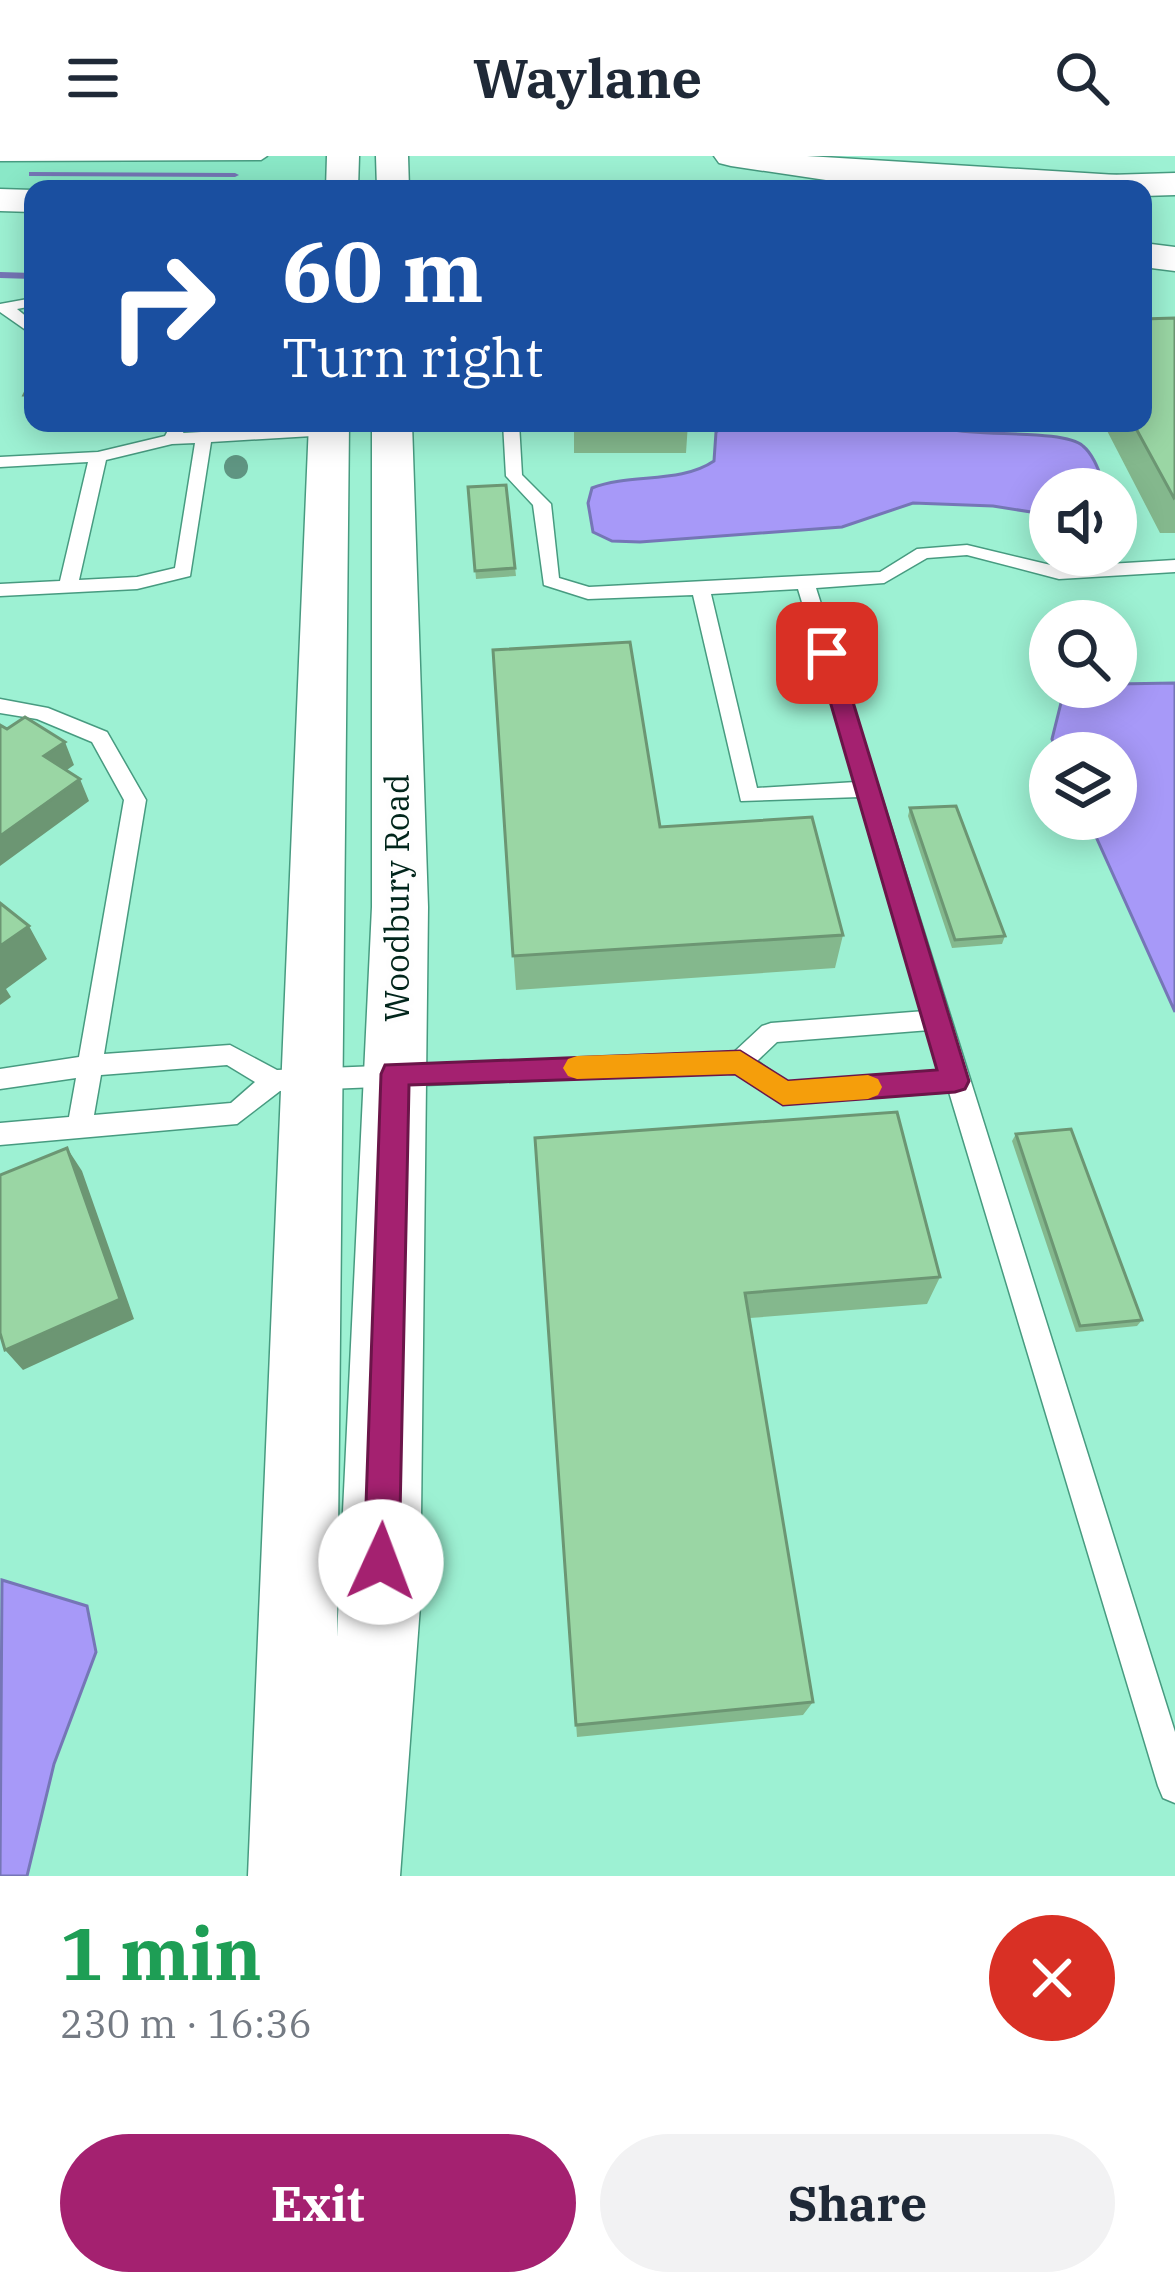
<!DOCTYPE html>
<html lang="en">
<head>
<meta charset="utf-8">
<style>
	body { margin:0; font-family:"IBM Plex Serif",serif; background:#f2f2f3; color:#1f2937; height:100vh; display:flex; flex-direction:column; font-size:45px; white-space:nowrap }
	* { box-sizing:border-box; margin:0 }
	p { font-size:39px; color:#747a83 }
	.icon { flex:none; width:66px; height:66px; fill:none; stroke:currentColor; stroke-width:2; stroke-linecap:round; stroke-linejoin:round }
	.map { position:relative; height:1720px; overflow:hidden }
	.sheet { display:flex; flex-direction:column; background:#fff; flex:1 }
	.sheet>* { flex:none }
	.hud { position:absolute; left:24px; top:24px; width:1128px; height:252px; border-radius:24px; box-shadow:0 6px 30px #0003; background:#1a4fa0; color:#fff; overflow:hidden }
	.tools { position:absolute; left:1029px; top:312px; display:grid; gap:24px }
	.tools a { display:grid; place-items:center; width:108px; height:108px; border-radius:50%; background:#fff; box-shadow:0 6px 30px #0003; font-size:60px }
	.pin { position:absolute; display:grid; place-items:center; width:102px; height:102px; color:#fff; margin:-51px; border-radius:24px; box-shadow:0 6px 18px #0006 }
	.me { position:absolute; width:132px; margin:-66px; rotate:2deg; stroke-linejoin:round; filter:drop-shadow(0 0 9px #0008) }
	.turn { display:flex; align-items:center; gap:42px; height:252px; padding:0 60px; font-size:54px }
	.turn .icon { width:156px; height:156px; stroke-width:2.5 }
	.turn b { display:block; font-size:84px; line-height:102px }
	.round { display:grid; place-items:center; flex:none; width:126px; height:126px; border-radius:63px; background:#f2f2f3 }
	.summary { display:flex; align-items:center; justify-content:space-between; height:204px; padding:0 60px }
	h1 { font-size:72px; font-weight:700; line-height:90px; color:#1e9e55 }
	.primary-button { display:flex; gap:24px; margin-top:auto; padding:24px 60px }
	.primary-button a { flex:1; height:138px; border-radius:72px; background:#a42170; color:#fff; font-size:48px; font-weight:700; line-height:138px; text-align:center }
	.primary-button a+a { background:#f2f2f3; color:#1f2937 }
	header { display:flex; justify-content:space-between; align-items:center; height:156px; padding:0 60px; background:#fff; font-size:54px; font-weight:700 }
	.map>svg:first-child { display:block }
	.built { fill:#8ae8c7 }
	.water { fill:#a799f8; stroke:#7576b6; stroke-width:3 }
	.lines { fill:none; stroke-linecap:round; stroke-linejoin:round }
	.stream { fill:#7576b6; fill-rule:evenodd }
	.service-casing { stroke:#479b80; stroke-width:3 }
	.tertiary-casing { stroke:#479b80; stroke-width:3 }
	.trunk-casing { stroke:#479b80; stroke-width:3 }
	.motorway-casing { stroke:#479b80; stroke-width:3 }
	.service { fill:#fff; fill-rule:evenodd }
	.tertiary { fill:#fff; fill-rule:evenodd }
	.trunk { fill:#fff; fill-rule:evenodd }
	.motorway { fill:#fff; fill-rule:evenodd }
	.tree { fill:#5f9582 }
	.wall { fill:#84b88d }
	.shaded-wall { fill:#6c9673 }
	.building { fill:#9ad6a4; stroke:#6c9673; stroke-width:3 }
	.route { fill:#a42170; stroke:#6b1549; stroke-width:3 }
	.slow { fill:#f59e0b }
	.labels { text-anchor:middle; stroke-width:10; stroke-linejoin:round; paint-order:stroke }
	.street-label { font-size:33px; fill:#01251b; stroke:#fefefe }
</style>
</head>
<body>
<header><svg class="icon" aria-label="menu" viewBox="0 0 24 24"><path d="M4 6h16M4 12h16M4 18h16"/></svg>Waylane<svg class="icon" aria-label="search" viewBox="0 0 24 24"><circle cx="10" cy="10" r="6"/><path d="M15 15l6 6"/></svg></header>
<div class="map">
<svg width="1175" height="1720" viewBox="0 0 1175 1720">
	<rect width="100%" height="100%" fill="#9df1d3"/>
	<!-- built -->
	<path class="built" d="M0 0H333L332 33H33V38H0Z"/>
	<!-- water -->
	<path class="water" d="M728 267H944L949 273C981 281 1064 273 1083 290 1095 300 1100 319 1106 333H1050V359L993 350 913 347 842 371 640 386 612 385 593 376 588 347 592 332C631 317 680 328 714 305L716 276Z
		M1175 527V856L1088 663H1116V597H1058L1052 583 1061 547 1116 528Z
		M2 1424 87 1450 96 1496 54 1608 27 1720H0Z"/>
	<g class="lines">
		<!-- stream -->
		<path class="stream" d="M32 16 235 17 239 19 235 21 29 20V16Z
			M0 116 33 117V123L0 122Z"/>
		<defs>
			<path id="service" d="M0 0H267L261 4 0 5Z
				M33 142V150L17 153 33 166V179L0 156V148Z
				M172 267H188L183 277 329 269 337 274 329 279 211 286 190 420 137 433 0 440V428L60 425 88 306 0 311V301L98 296 165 280ZM195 287 175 412 137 421 79 424 106 304 172 288Z
				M503 267H519L522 319 551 348 559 422 589 431 880 416 917 393 967 389 1059 411 1175 404V416L1059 423 967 399 927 402 884 427 816 432 1175 1576V1647L1163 1642 1158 1630 949 936 783 948 736 916 280 935 237 968 0 989V967L69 961 76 922 0 933V913L79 901 124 644 92 586 37 563 0 557V543L48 552 107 576 146 644 104 898 230 889 277 914 734 896 762 870 771 867 925 855 860 641 741 645 693 439 588 443 544 429 533 349 506 320ZM798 433 856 626 757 632 711 438ZM930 874 943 915 787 926 757 905 777 886ZM227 909 255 926 231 947 94 959 101 919Z"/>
			<path id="tertiary" d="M327 0H359L358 33H326Z
				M376 0H408L409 33H377Z
				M309 267H349L337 1481 372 751V267H412L428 751 420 1450 400 1720H248Z"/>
			<path id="trunk" d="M1175 17V39L1143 40V33H993L998 25 1011 22Z
				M0 33 33 34V56L0 55Z"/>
			<path id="motorway" d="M714 0H807L1117 19 1130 22 1135 30 967 33 846 27 731 10 719 7Z
				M1143 87 1175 91V115L1143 111Z"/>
		</defs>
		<!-- service casing -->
		<use href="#service" class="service-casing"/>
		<!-- tertiary casing -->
		<use href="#tertiary" class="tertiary-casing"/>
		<!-- trunk casing -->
		<use href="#trunk" class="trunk-casing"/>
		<!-- motorway casing -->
		<use href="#motorway" class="motorway-casing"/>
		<!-- service -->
		<use href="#service" class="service"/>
		<!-- tertiary -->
		<use href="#tertiary" class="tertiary"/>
		<!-- trunk -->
		<use href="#trunk" class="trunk"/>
		<!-- motorway -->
		<use href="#motorway" class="motorway"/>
	</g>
	<!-- trees -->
	<circle class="tree" cx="236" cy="311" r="12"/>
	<!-- wall -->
	<path class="wall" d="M1175 162V377H1160L1103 267H1143Z
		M33 221V255H29L24 239Z
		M574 267H688L686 297H574Z
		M506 329 516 420 476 423 468 331Z
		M493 494 660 671 843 779 835 812 516 834Z
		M910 652 1005 780 1002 788 952 792 908 660Z
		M1016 978 1142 1164 1137 1170 1076 1176 1012 985Z
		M535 982 940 1121 927 1148 750 1162 813 1546 803 1559 577 1581Z"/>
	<!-- shaded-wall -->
	<path class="shaded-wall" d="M65 586 74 609 54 623 44 600Z
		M80 623 89 645 0 710V680Z
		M29 770 47 803 6 833 11 841 0 849V790Z
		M67 992 82 1015 134 1163 23 1214 5 1194Z"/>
	<!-- building -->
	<path class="building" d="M1175 162V341L1174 342 1133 267H1143V163Z
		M33 221V239H24Z
		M506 329 515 412 475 415 468 331Z
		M630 486 660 671 812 661 843 779 513 800 493 494Z
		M25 561 65 586 44 600 80 623 0 680V569L7 573Z
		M956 650 1005 780 955 784 910 652Z
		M0 747 29 770 0 790Z
		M897 956 940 1121 745 1137 813 1546 576 1569 535 982Z
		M1071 973 1142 1164 1080 1170 1016 978Z
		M67 992 120 1143 5 1194 0 1177V1019Z"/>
	<!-- route -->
	<path class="route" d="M827 490 838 497 969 925 965 933 955 936 783 949 735 918 409 929 399 1406 394 1419 381 1424 369 1419 364 1406 381 918 385 909 740 895 788 925 937 914 816 497Z"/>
	<!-- slow -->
	<path class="slow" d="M740 895 788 925 868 919 878 923 882 931 878 939 868 943 783 949 735 918 577 923 568 920 563 912 568 903 577 900Z"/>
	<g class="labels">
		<!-- street labels -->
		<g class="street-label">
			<text transform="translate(397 742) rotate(-90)" y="12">Woodbury Road</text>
		</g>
	</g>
</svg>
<div class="tools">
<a><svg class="icon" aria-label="sound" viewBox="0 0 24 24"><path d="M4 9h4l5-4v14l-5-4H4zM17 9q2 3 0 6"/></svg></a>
<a><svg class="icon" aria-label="search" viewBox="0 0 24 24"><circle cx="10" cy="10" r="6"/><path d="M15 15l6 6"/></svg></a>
<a><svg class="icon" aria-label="layers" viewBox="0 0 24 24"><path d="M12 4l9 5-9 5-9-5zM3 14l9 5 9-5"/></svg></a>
</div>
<div class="pin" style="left:827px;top:497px;background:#d93025"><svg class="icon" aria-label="arrive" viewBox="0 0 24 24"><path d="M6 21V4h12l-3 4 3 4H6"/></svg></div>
<svg class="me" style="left:381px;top:1406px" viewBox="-20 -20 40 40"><circle r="19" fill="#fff"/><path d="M0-13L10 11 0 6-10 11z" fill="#a42170"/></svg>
<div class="hud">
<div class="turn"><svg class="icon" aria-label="right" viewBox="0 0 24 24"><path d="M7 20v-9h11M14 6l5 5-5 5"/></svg><div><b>60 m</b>Turn right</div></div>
</div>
</div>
<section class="sheet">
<div class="summary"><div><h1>1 min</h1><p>230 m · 16:36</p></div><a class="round" style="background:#d93025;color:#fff"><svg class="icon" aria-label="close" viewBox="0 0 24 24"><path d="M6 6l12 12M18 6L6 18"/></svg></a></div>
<div class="primary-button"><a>Exit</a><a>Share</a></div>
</section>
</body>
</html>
